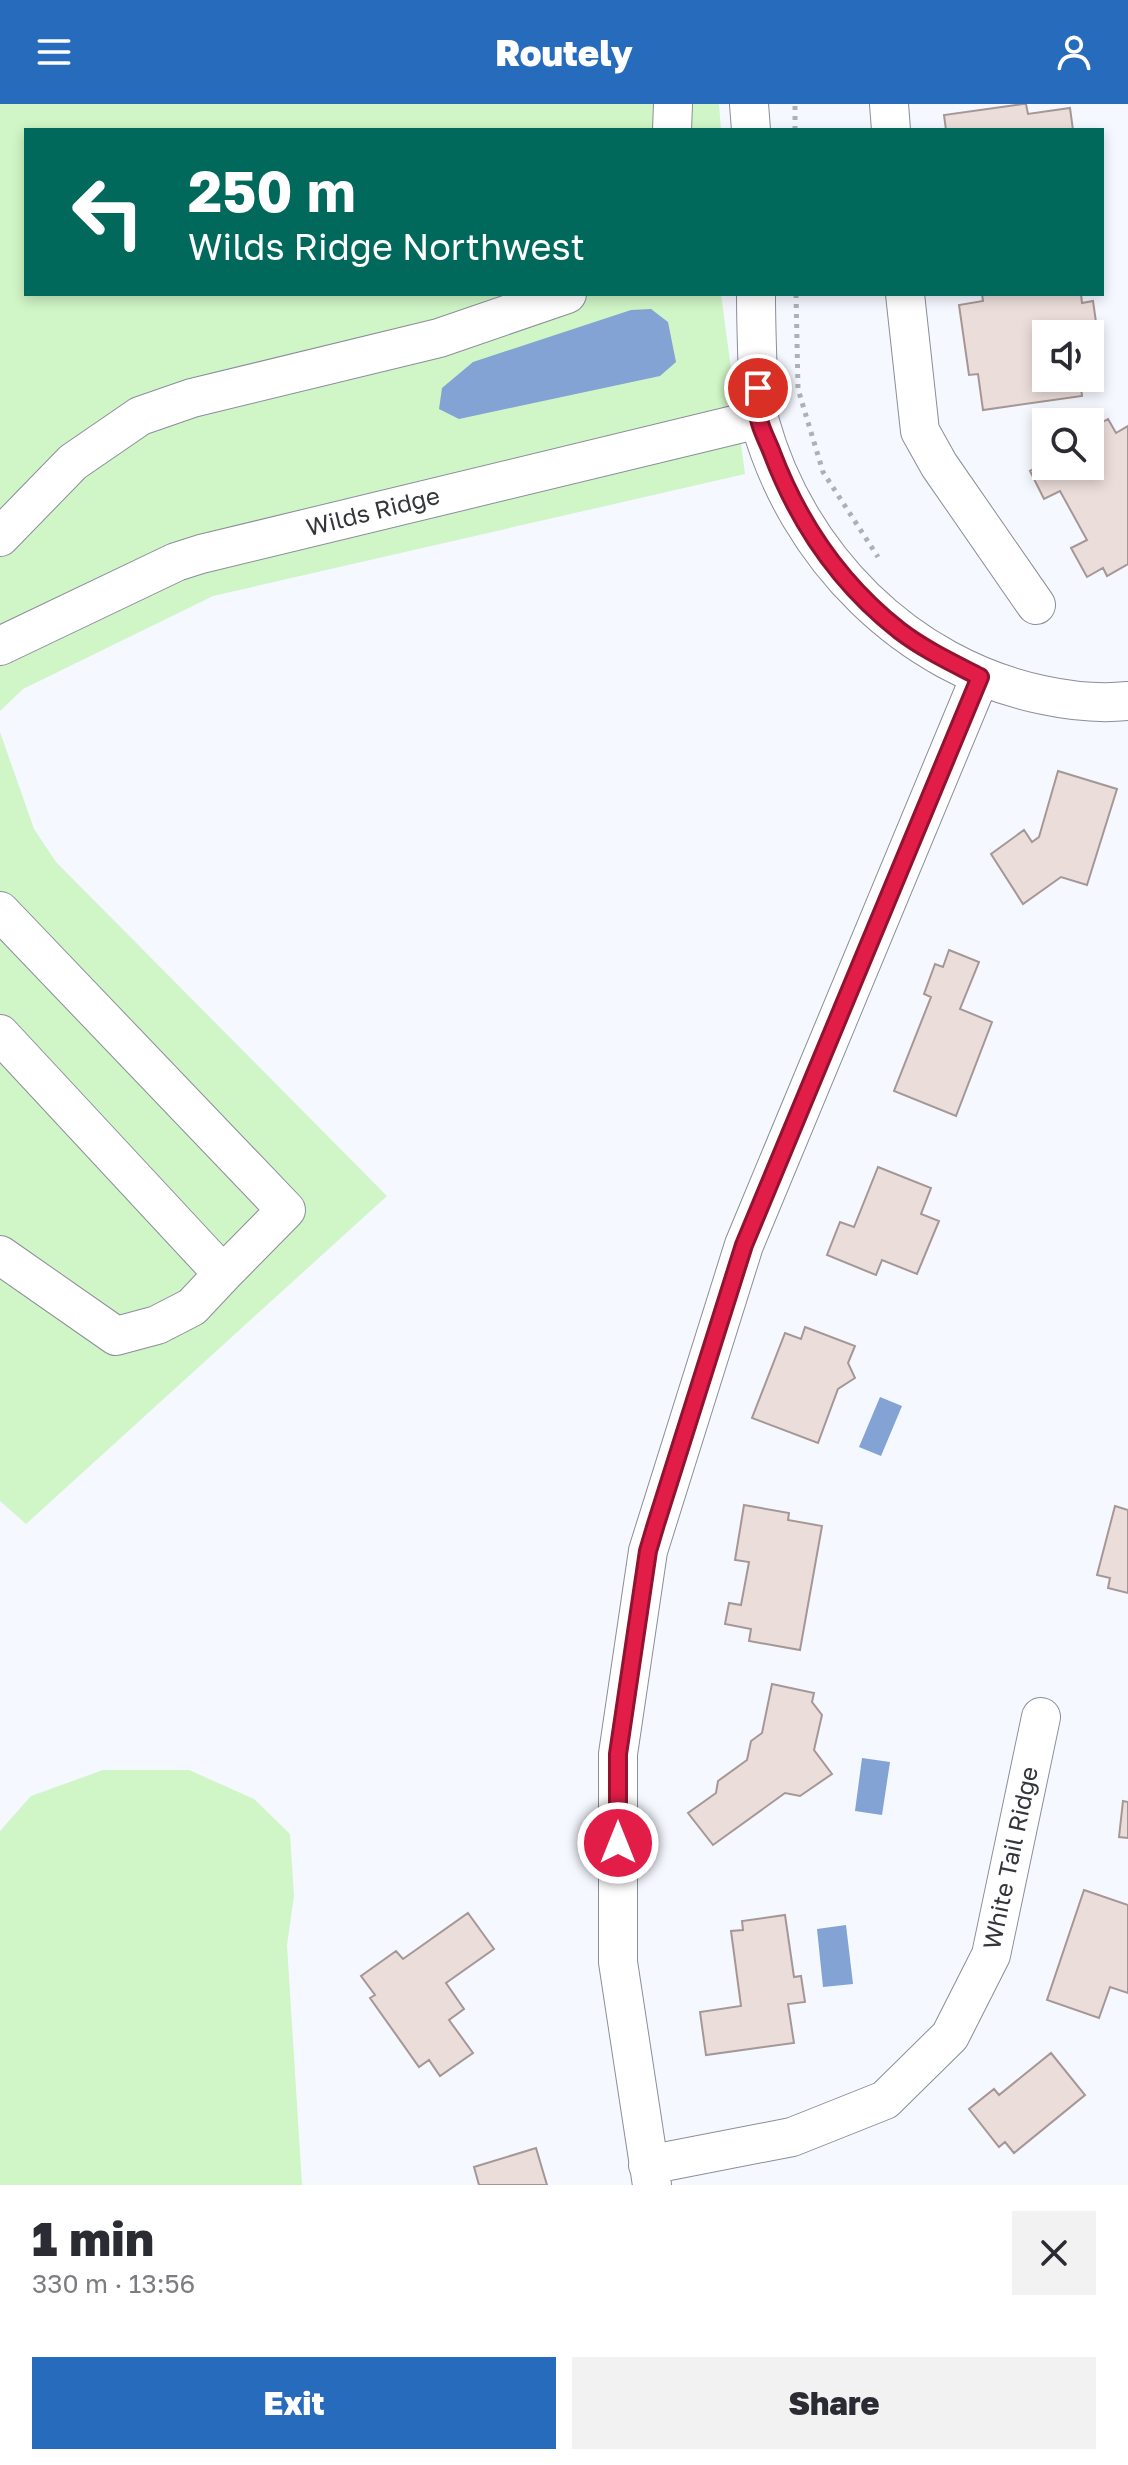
<!DOCTYPE html>
<html lang="en">
<head>
<meta charset="utf-8">
<style>
	body { margin:0; font-family:"Golos Text",sans-serif; background:#f2f2f3; color:#2b2b33; height:100vh; display:flex; flex-direction:column; font-size:30px; white-space:nowrap }
	* { box-sizing:border-box; margin:0 }
	p { font-size:26px; color:#7c7c81 }
	.icon { flex:none; width:44px; height:44px; fill:none; stroke:currentColor; stroke-width:2; stroke-linecap:round; stroke-linejoin:round }
	.map { position:relative; height:2081px; overflow:hidden }
	.drawer { display:flex; flex-direction:column; background:#fff; flex:1 }
	.drawer>* { flex:none }
	.top-card { position:absolute; left:24px; top:24px; width:1080px; height:168px; border-radius:0px; box-shadow:0 4px 12px #0003; background:#00695c; color:#fff; overflow:hidden }
	.controls { position:absolute; left:1032px; top:216px; display:grid; gap:16px }
	.controls a { display:grid; place-items:center; width:72px; height:72px; border-radius:0px; background:#fff; box-shadow:0 4px 12px #0003; font-size:40px }
	.pin { position:absolute; display:grid; place-items:center; width:68px; height:68px; color:#fff; margin:-34px; border:4px solid #fff; border-radius:50%; box-shadow:0 2px 8px #0007 }
	.me { position:absolute; width:88px; margin:-44px; rotate:0deg; stroke-linejoin:round; filter:drop-shadow(0 0 6px #0008) }
	.turn { display:flex; align-items:center; gap:28px; height:168px; padding:0 32px; font-size:36px }
	.turn .icon { width:104px; height:104px; stroke-width:2.5 }
	.turn b { display:block; font-size:56px; line-height:68px }
	.round { display:grid; place-items:center; flex:none; width:84px; height:84px; border-radius:0px; background:#f2f2f3 }
	.summary { display:flex; align-items:center; justify-content:space-between; height:136px; padding:0 32px }
	h1 { font-size:48px; font-weight:800; line-height:60px }
	.primary-button { display:flex; gap:16px; margin-top:auto; padding:16px 32px }
	.primary-button a { flex:1; height:92px; border-radius:0px; background:#276bbc; color:#fff; font-size:32px; font-weight:800; line-height:92px; text-align:center }
	.primary-button a+a { background:#f2f2f3; color:#2b2b33 }
	header { display:flex; justify-content:space-between; align-items:center; height:104px; padding:0 32px; background:#276bbc; color:#fff; font-size:36px; font-weight:800 }
	.map>svg:first-child { display:block }
	.green { fill:#d0f5c6 }
	.water { fill:#82a3d3 }
	.building { fill:#ebddda; stroke:#a59795; stroke-width:2 }
	.lines { fill:none; stroke-linecap:round; stroke-linejoin:round }
	.minor-casing { stroke:#8a8e99; stroke-width:40 }
	.path { stroke:#aeb0b7; stroke-width:5; stroke-dasharray:4 6; stroke-linecap:butt }
	.minor { stroke:#fff; stroke-width:38 }
	.route-casing { stroke:#92132f; stroke-width:20 }
	.route { stroke:#e11d48; stroke-width:14 }
	.labels { text-anchor:middle; stroke-width:7; stroke-linejoin:round; paint-order:stroke }
	.street-label { font-size:24px; fill:#34363b; stroke:#fff }
</style>
</head>
<body>
<header><svg class="icon" aria-label="menu" viewBox="0 0 24 24"><path d="M4 6h16M4 12h16M4 18h16"/></svg>Routely<svg class="icon" aria-label="person" viewBox="0 0 24 24"><circle cx="12" cy="8" r="4"/><path d="M4 21q1-7 8-7t8 7"/></svg></header>
<div class="map">
<svg width="1128" height="2081" viewBox="0 0 1128 2081">
	<rect width="100%" height="100%" fill="#f5f8ff"/>
	<!-- green -->
	<path class="green" d="M0 0H719L721 26H26V190H721L745 370 213 492 23 585 0 607Z
		M0 628 34 725 56 758 387 1092 26 1420 0 1397Z
		M103 1666H189L254 1695 290 1730 294 1792 287 1841 302 2081H0V1727L31 1692Z"/>
	<!-- water -->
	<path class="water" d="M651 205 668 218 676 258 660 272 459 315 439 305 442 284 473 258 631 206Z
		M880 1293 902 1302 881 1352 859 1343Z
		M862 1654 890 1658 882 1711 855 1707Z
		M846 1821 853 1880 823 1883 817 1825Z"/>
	<!-- building -->
	<path class="building" d="M1023 0H1026L1028 10 1070 4 1073 26H946L944 11Z
		M982 190H1081L1082 199 1093 197 1097 225 1079 227V230H1046V274H1080L1082 292 983 306 978 270 969 271 959 201 983 197Z
		M1095 241 1099 269 1090 271V242Z
		M1108 315 1116 329 1128 322V460L1107 472 1103 464 1087 473 1071 444 1087 436 1060 387 1044 395 1030 367 1046 358 1041 351 1046 349V362H1090V325Z
		M1058 667 1117 685 1087 781 1061 773 1023 800 991 750 1024 726 1032 738 1039 733Z
		M949 846 979 858 960 905 992 918 956 1012 894 987 931 893 924 890 935 860 943 863Z
		M878 1063 931 1084 921 1110 939 1117 917 1170 882 1156 876 1171 827 1151 840 1118 854 1123Z
		M805 1223 855 1242 848 1259 855 1274 838 1285 818 1339 752 1314 785 1229 801 1235Z
		M744 1401 789 1409 788 1416 822 1422 800 1546 749 1537 751 1525 725 1520 729 1499 741 1501 749 1458 735 1456Z
		M1115 1402 1128 1406V1489L1108 1484 1110 1474 1097 1471Z
		M772 1580 814 1589 812 1598 822 1611 814 1646 832 1670 800 1692 785 1689 713 1741 688 1709 716 1689 718 1677 747 1656 751 1637 762 1629Z
		M1123 1697 1128 1698V1734L1119 1733Z
		M1084 1786 1128 1801V1889L1110 1883 1099 1914 1047 1896Z
		M468 1809 494 1845 446 1879 464 1905 449 1916 473 1949 440 1972 429 1956 419 1963 370 1894 375 1891 361 1872 396 1847 403 1855Z
		M785 1811 794 1873 801 1872 805 1898 788 1900 794 1939 706 1951 700 1908 741 1902 731 1827 743 1826 742 1817Z
		M1051 1949 1085 1991 1014 2049 1005 2038 999 2043 969 2005 994 1985 999 1991Z
		M536 2044 547 2081H479L474 2063Z"/>
	<g class="lines">
		<defs>
			<path id="minor" d="M749 0 751 26
				M889 0 891 26
				M672 26 673 0
				M756 190C756 218 757 247 758 275 759 289 757 305 760 318 797 452 907 563 1043 591 1071 597 1100 600 1128 597
				M905 190 920 327 939 361 1036 501
				M0 433 73 358 140 312 192 294 439 234 567 190
				M0 542 176 458 201 450 759 315
				M0 807 286 1106 223 1170 0 930
				M0 1151 116 1232 157 1221 192 1203 223 1170
				M648 2061 792 2033 885 1996 950 1932 991 1851 1041 1613
				M652 2081 618 1858V1650L648 1447 744 1141 980 573"/>
		</defs>
		<!-- minor casing -->
		<use href="#minor" class="minor-casing"/>
		<!-- path -->
		<path class="path" d="M795 26V0
			M796 190 798 285 823 368 878 453"/>
		<!-- minor -->
		<use href="#minor" class="minor"/>
	</g>
	<g class="lines">
		<defs>
			<path id="route" d="M618 1739V1650L648 1447 656 1420 744 1141 980 573C953 559 925 546 900 527 841 481 799 420 772 349 768 338 761 326 759 315 757 305 759 294 758 284"/>
		</defs>
		<!-- route casing -->
		<use href="#route" class="route-casing"/>
		<!-- route -->
		<use href="#route" class="route"/>
	</g>
	<g class="labels">
		<!-- street labels -->
		<g class="street-label">
			<text transform="translate(373 408) rotate(-14)" y="8">Wilds Ridge</text>
			<text transform="translate(1011 1754) rotate(-78)" y="8">White Tail Ridge</text>
		</g>
	</g>
</svg>
<div class="controls">
<a><svg class="icon" aria-label="sound" viewBox="0 0 24 24"><path d="M4 9h4l5-4v14l-5-4H4zM17 9q2 3 0 6"/></svg></a>
<a><svg class="icon" aria-label="search" viewBox="0 0 24 24"><circle cx="10" cy="10" r="6"/><path d="M15 15l6 6"/></svg></a>
</div>
<div class="pin" style="left:758px;top:284px;background:#d93025"><svg class="icon" aria-label="arrive" viewBox="0 0 24 24"><path d="M6 21V4h12l-3 4 3 4H6"/></svg></div>
<svg class="me" style="left:618px;top:1739px" viewBox="-20 -20 40 40"><circle r="17" fill="#e11d48" stroke="#fff" stroke-width="3"/><path d="M0-11L8 9 0 5-8 9z" fill="#fff"/></svg>
<div class="top-card">
<div class="turn"><svg class="icon" aria-label="left" viewBox="0 0 24 24"><path d="M17 20v-9H6M10 6l-5 5 5 5"/></svg><div><b>250 m</b>Wilds Ridge Northwest</div></div>
</div>
</div>
<section class="drawer">
<div class="summary"><div><h1>1 min</h1><p>330 m · 13:56</p></div><a class="round"><svg class="icon" aria-label="close" viewBox="0 0 24 24"><path d="M6 6l12 12M18 6L6 18"/></svg></a></div>
<div class="primary-button"><a>Exit</a><a>Share</a></div>
</section>
</body>
</html>
